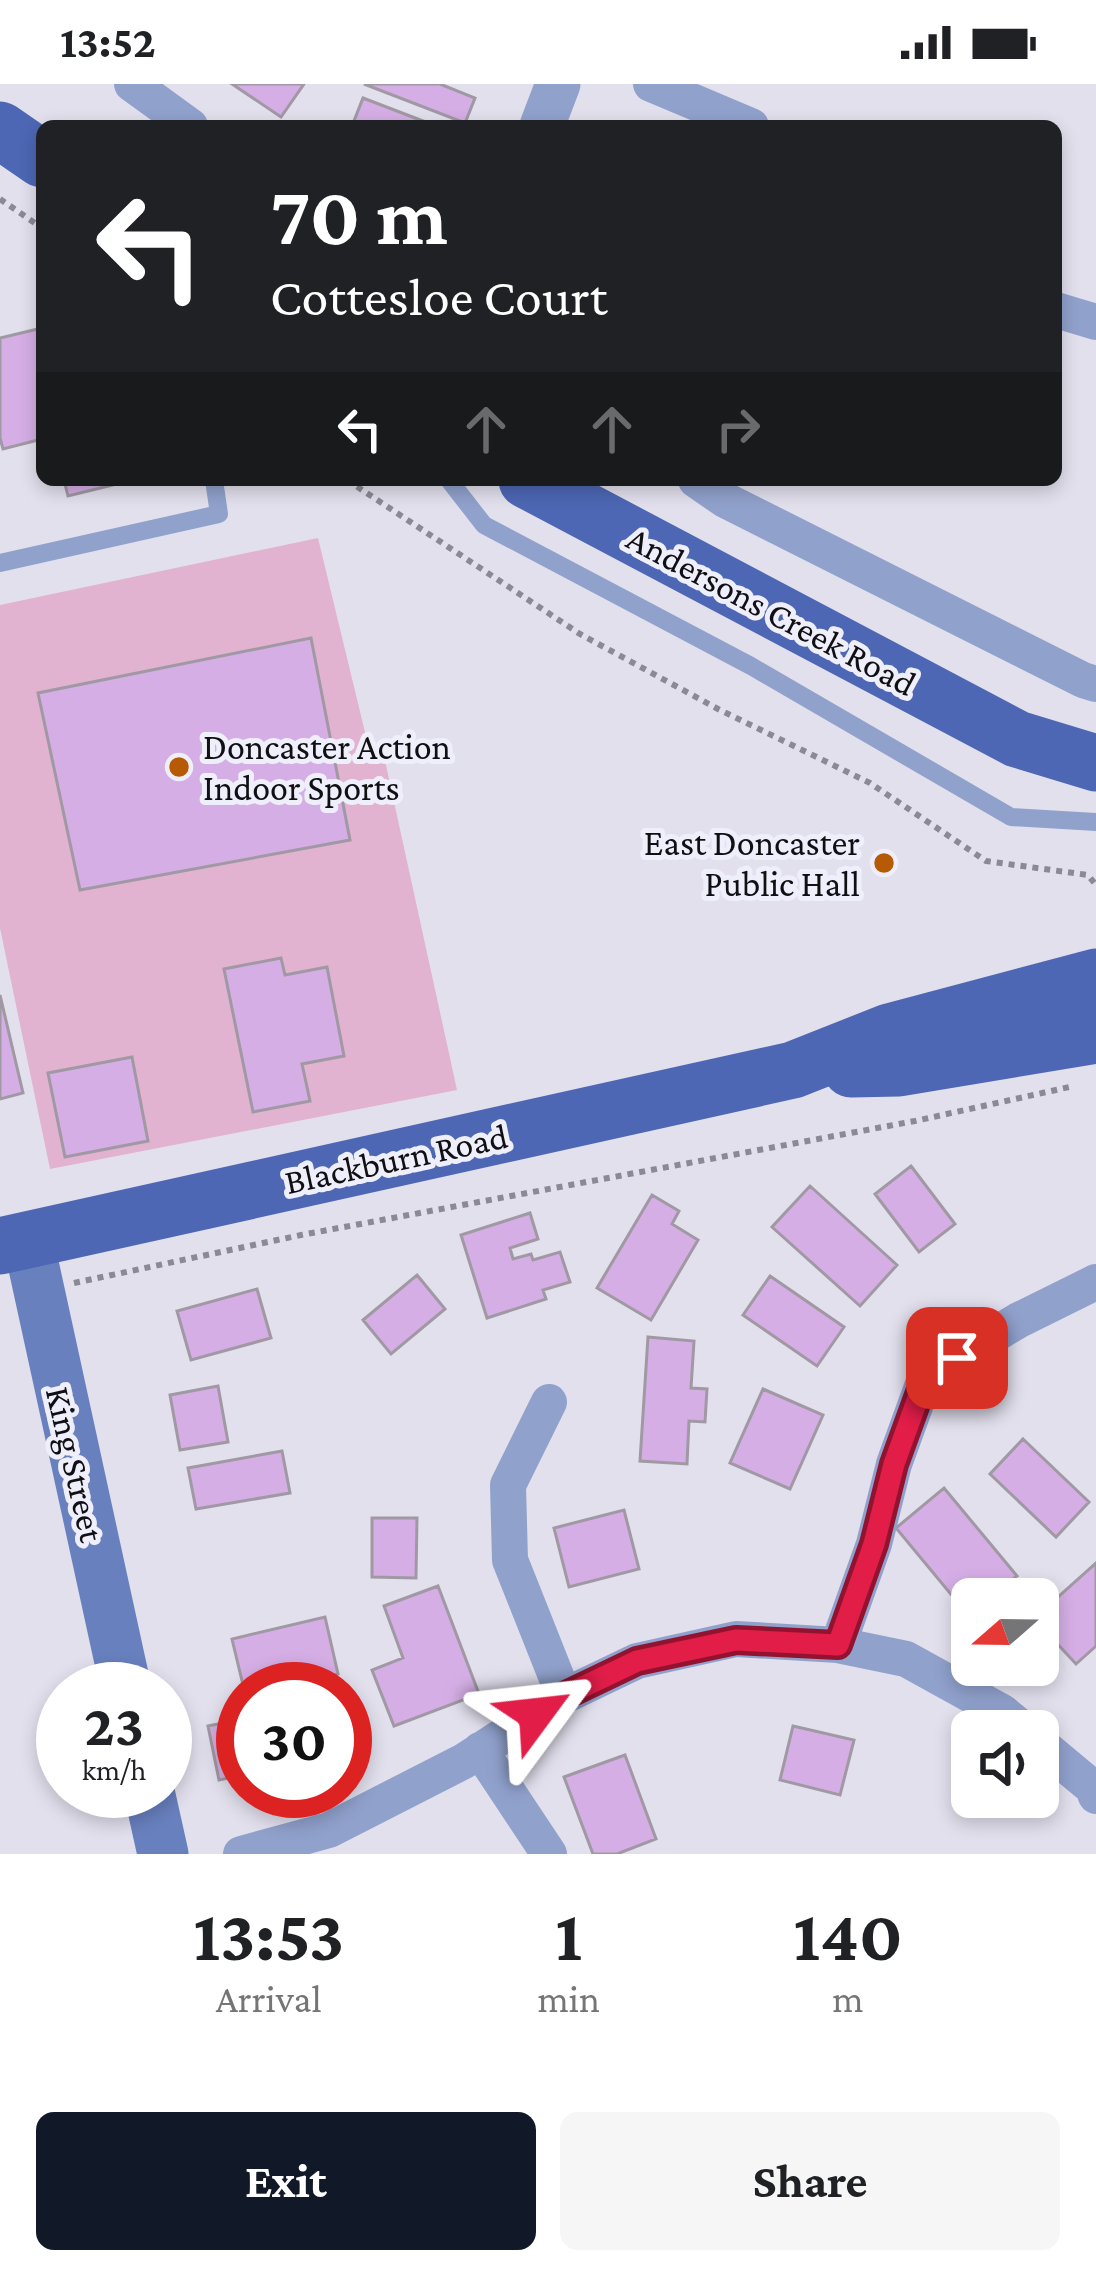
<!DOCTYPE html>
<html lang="en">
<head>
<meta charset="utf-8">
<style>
	body { margin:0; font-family:"Crimson Pro",serif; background:#f6f6f6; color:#202124; height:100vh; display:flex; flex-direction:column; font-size:45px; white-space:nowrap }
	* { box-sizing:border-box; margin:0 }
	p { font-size:39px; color:#757577 }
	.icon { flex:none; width:66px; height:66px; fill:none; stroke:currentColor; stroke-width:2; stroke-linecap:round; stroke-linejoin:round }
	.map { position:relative; height:1770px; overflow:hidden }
	.details { display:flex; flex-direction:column; background:#fff; flex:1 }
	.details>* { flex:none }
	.hud { position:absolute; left:36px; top:36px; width:1026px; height:366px; border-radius:18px; box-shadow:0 6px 18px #0003; background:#202124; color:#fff; overflow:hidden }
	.needle { width:78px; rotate:250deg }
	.tools { position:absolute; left:951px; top:1494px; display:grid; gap:24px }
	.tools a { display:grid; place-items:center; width:108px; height:108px; border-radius:18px; background:#fff; box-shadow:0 6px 18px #0003; font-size:60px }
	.speed { position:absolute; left:36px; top:1578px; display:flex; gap:24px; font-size:60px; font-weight:700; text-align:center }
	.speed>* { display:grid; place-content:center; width:156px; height:156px; border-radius:50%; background:#fff; box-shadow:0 6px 18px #0003; line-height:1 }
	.speed small { font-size:30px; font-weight:400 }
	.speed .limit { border:18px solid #d22; background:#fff; color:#111 }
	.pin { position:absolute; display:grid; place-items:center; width:102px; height:102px; color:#fff; margin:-51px; border-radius:24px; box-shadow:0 6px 18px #0006 }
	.me { position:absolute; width:132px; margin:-66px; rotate:60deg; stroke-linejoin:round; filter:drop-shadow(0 0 9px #0008) }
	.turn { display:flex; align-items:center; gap:42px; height:252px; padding:0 36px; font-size:54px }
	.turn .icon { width:156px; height:156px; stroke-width:2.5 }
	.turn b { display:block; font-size:84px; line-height:102px }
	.lanes { display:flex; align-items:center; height:114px; padding:0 36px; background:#0003; justify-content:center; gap:60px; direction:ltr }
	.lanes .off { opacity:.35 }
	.eta { display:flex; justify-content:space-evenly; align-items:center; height:204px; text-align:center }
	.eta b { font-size:72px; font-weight:700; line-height:84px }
	.button { display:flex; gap:24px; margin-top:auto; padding:24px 36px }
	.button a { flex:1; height:138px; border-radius:18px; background:#111827; color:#fff; font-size:48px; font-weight:700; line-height:138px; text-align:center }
	.button a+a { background:#f6f6f6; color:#202124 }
	.status { display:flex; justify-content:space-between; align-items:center; height:84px; padding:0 60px; background:#fff; direction:ltr }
	.status svg { height:33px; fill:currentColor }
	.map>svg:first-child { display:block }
	.green { fill:#e1b3d0 }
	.building { fill:#d5aee5; stroke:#a099a3; stroke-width:3 }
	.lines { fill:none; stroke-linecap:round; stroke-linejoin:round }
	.path { stroke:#8b8993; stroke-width:6; stroke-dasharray:6 6; stroke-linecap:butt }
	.service { stroke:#90a1cc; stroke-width:18 }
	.minor { stroke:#90a1cc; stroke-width:36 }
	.tertiary { stroke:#90a1cc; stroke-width:45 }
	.secondary { stroke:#6980bf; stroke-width:51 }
	.primary { stroke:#4d67b4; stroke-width:57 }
	.route-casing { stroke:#92132f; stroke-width:30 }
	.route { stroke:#e11d48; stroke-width:21 }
	.poi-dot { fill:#b75a04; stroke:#efeefb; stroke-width:4.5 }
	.labels { text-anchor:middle; stroke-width:10; stroke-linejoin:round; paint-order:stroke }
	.street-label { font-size:36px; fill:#100f13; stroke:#efeefb }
	.poi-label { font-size:36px; fill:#100f13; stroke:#efeefb; text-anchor:start }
</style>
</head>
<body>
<div class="status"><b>13:52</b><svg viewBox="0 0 49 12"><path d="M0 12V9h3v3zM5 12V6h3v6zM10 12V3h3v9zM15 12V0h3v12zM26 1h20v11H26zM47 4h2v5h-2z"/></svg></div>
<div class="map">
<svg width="1096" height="1770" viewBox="0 0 1096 1770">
	<rect width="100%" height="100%" fill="#e2e0ed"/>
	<!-- green -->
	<path class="green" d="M318 454 371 673 384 672 457 1006 50 1085 0 844V521Z"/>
	<!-- building -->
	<path class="building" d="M232 0H304L281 33Z
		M364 0H440L475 14 465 39Z
		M363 14 436 42H352Z
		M42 244V355L3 365 0 354V254Z
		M64 396H133L68 412Z
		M311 554 350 756 80 806 38 609Z
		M281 874 285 891 327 883 344 972 302 980 310 1017 253 1028 224 885Z
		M0 911 23 1009 0 1015Z
		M132 973 148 1057 65 1073 48 989Z
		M911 1082 955 1140 919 1168 875 1110Z
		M810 1102 897 1181 860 1222 772 1143Z
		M652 1111 679 1127 672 1140 698 1156 651 1236 597 1204Z
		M530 1129 538 1155 510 1164 513 1175 531 1170 533 1176 560 1168 570 1198 543 1206 546 1215 487 1234 461 1151Z
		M417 1191 445 1225 391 1270 363 1236Z
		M770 1192 844 1243 817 1282 743 1231Z
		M257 1205 271 1254 191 1276 177 1227Z
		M648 1253 694 1257 691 1304 707 1305 705 1338 689 1337 687 1380 640 1377Z
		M218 1302 228 1358 180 1366 170 1311Z
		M763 1305 823 1331 790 1405 730 1379Z
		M1023 1355 1089 1418 1056 1453 990 1390Z
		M282 1367 290 1409 196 1425 188 1384Z
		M944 1404 1017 1492 989 1515H972V1529L969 1532 896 1444Z
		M624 1426 639 1485 569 1503 554 1444Z
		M372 1434H417L416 1494 372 1493Z
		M1096 1479V1562L1076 1580 1038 1539V1531Z
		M438 1502 479 1610 394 1642 372 1586 403 1574 384 1522Z
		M325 1533 338 1590 275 1605H244L232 1555Z
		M243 1635V1691L219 1696 208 1642Z
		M793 1642 854 1656 840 1711 780 1696Z
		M625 1671 656 1755 617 1770H593L564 1693Z"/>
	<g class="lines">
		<!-- path -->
		<path class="path" d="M0 115 42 144
			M347 396 580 550 718 625 870 699 986 777 1088 791 1096 801
			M74 1199 301 1151 915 1037 1074 1002"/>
		<!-- service -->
		<path class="service" d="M449 396 484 441 751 582 1011 733 1096 738
			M0 479 219 430 214 396"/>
		<!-- minor -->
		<path class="minor" d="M132 0 190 42
			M651 0 751 42
			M1056 226 1096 238
			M696 396 725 416 1083 596 1096 600
			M549 1318 508 1401 510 1476 564 1612
			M838 1561 874 1460 894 1380 926 1292 1019 1236 1096 1198
			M1038 1658 1092 1703 1096 1712
			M480 1666 549 1770
			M241 1770 329 1746 464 1677 564 1612 637 1577 736 1555 838 1561 906 1575 1002 1628 1025 1647"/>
		<!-- tertiary -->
		<path class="tertiary" d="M542 42 558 0"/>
		<!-- secondary -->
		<path class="secondary" d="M28 1156 126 1605
			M149 1707 163 1770"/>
		<!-- primary -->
		<path class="primary" d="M0 46 42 75
			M527 396 1017 655 1096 679
			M851 985 899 984 1096 951
			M0 1162 793 986 889 948 1096 893"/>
	</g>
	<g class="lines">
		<defs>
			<path id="route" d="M536 1630 564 1612 637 1577 736 1556 838 1561 874 1460 894 1380 926 1292 957 1274"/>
		</defs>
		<!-- route casing -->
		<use href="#route" class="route-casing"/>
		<!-- route -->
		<use href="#route" class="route"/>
	</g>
	<!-- markers -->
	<g class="poi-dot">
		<circle cx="179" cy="683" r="12"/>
		<circle cx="884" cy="779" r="12"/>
	</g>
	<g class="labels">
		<!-- street labels -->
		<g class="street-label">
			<text transform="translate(772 526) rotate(28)" y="13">Andersons Creek Road</text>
			<text transform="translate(396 1074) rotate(-12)" y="13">Blackburn Road</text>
			<text transform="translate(76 1380) rotate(77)" y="13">King Street</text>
		</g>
		<!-- poi labels -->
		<g class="poi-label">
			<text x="203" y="675">Doncaster Action<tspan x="203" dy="41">Indoor Sports</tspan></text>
			<text x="860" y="771" text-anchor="end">East Doncaster<tspan x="860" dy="41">Public Hall</tspan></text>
		</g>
	</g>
</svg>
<div class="tools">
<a><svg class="needle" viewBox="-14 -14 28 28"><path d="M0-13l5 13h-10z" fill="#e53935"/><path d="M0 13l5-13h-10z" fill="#757577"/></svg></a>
<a><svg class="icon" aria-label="sound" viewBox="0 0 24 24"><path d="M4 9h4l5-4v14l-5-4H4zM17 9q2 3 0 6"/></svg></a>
</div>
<div class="speed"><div>23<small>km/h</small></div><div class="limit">30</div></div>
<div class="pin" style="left:957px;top:1274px;background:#d93025"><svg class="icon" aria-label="arrive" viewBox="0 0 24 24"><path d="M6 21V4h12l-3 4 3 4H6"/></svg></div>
<svg class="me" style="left:536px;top:1630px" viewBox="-20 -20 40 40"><path d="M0-17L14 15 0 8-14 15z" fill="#e11d48" stroke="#fff" stroke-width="4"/></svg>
<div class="hud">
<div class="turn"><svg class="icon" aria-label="left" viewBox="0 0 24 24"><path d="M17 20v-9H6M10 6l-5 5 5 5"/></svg><div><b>70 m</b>Cottesloe Court</div></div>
<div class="lanes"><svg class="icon" aria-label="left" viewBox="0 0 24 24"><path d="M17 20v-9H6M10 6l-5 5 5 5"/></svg><svg class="icon off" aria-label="ahead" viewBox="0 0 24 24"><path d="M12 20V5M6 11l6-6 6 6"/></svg><svg class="icon off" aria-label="ahead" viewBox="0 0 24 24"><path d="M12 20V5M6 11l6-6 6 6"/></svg><svg class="icon off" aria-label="right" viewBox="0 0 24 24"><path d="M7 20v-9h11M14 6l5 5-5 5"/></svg></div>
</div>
</div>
<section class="details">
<div class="eta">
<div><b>13:53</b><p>Arrival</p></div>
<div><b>1</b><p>min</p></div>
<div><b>140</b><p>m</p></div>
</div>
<div class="button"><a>Exit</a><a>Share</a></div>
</section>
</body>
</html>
